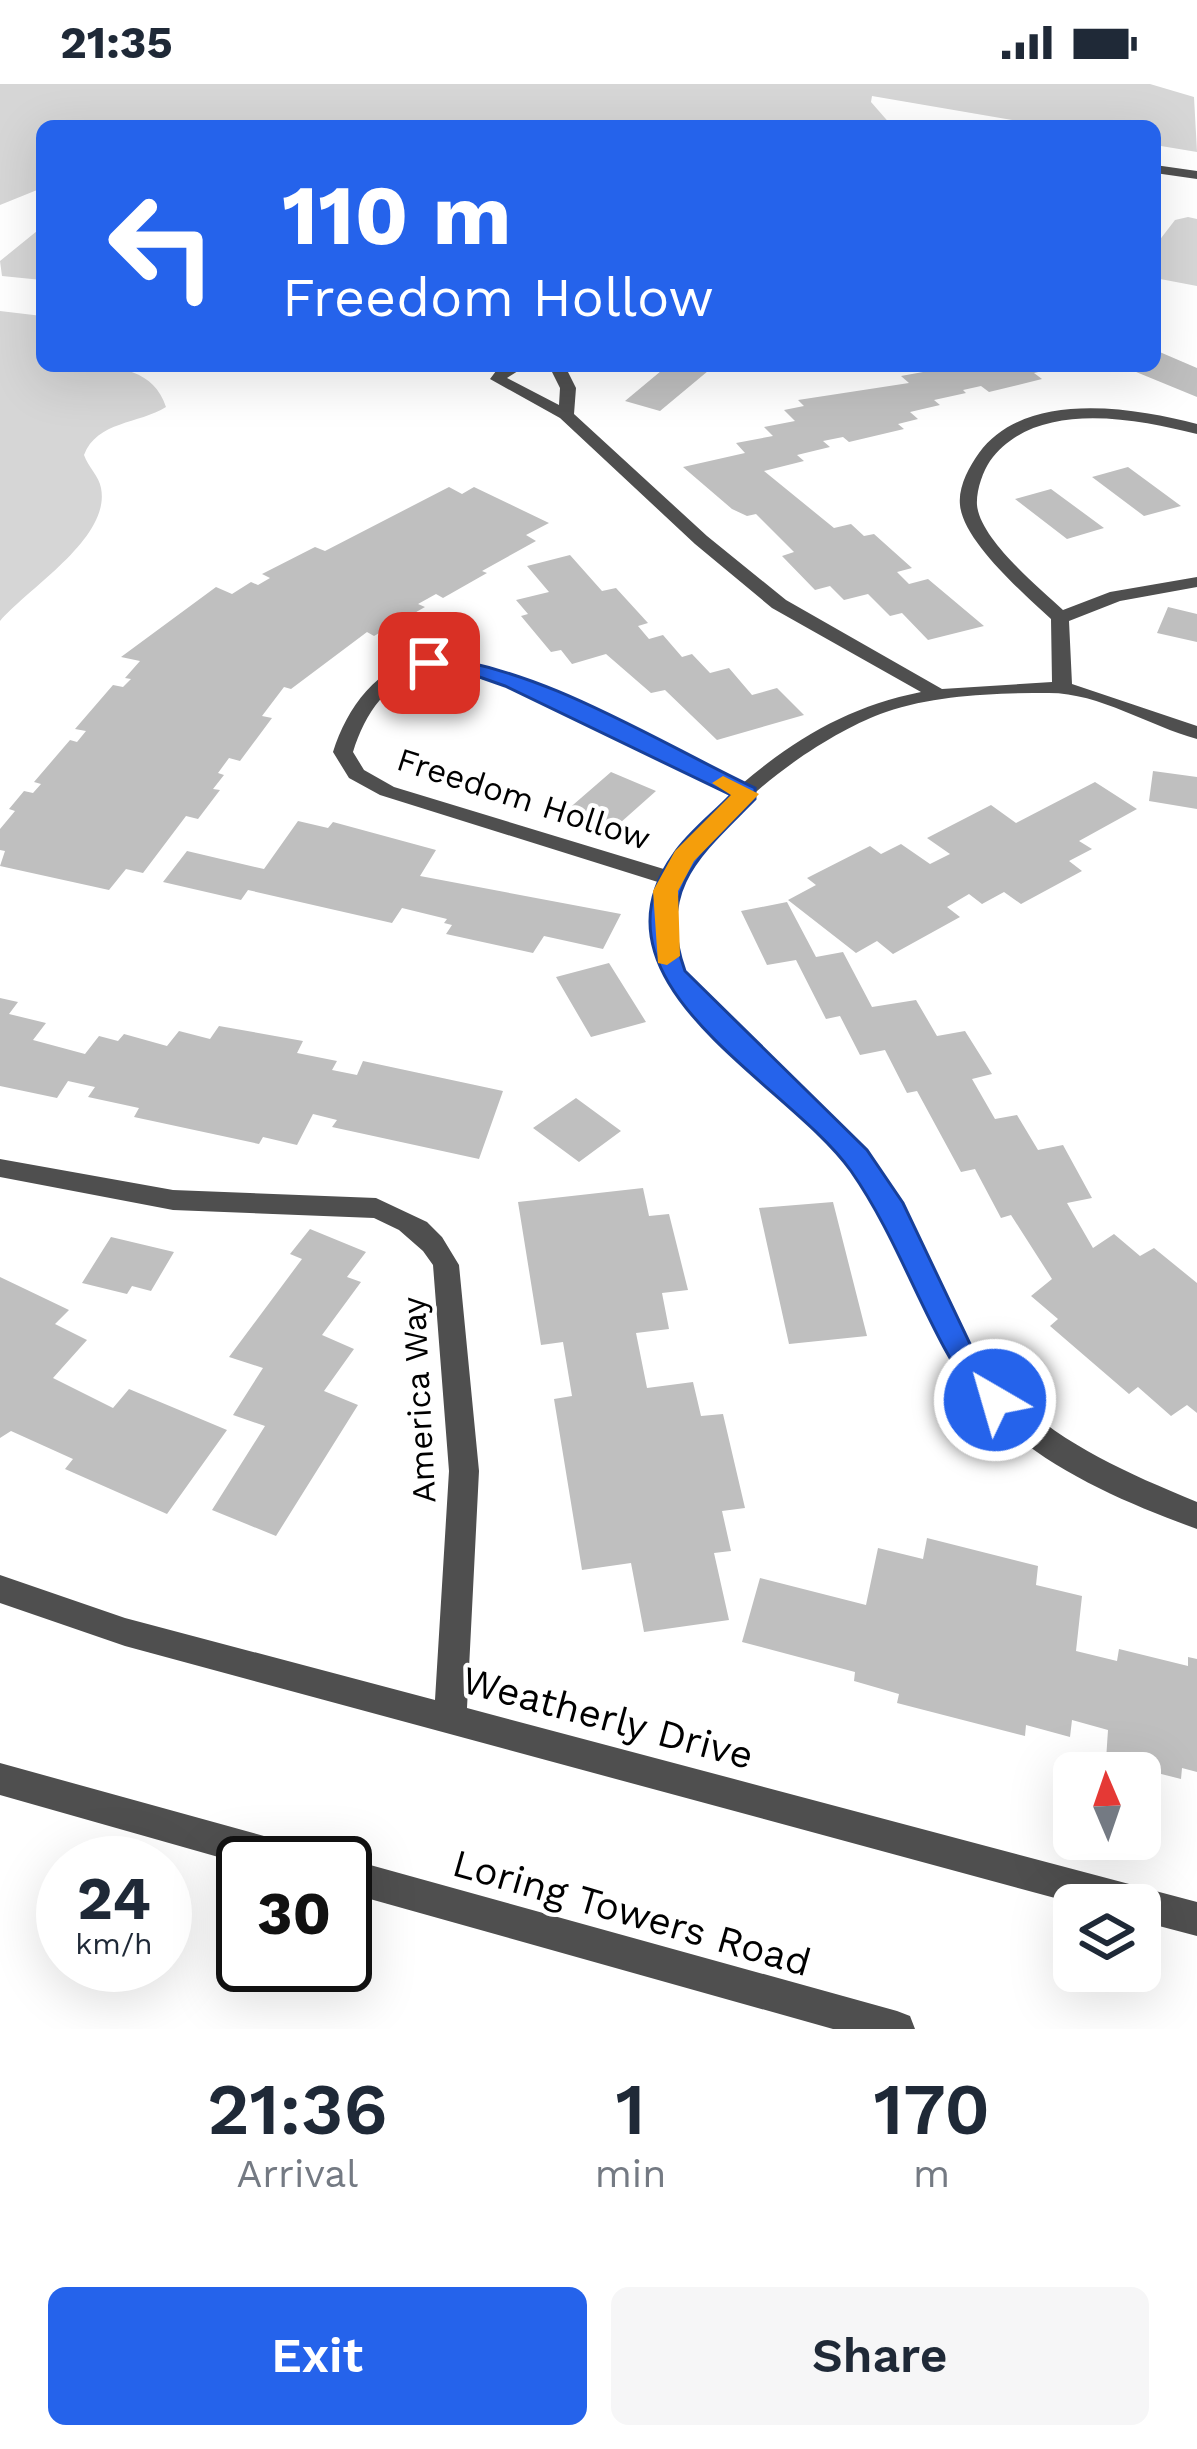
<!DOCTYPE html>
<html lang="en">
<head>
<meta charset="utf-8">
<style>
	body { margin:0; font-family:"Work Sans",sans-serif; background:#f6f6f7; color:#1f2937; height:100vh; display:flex; flex-direction:column; font-size:45px; white-space:nowrap }
	* { box-sizing:border-box; margin:0 }
	p { font-size:39px; color:#747a83 }
	.icon { flex:none; width:66px; height:66px; fill:none; stroke:currentColor; stroke-width:2; stroke-linecap:round; stroke-linejoin:round }
	.map { position:relative; height:1945px; overflow:hidden }
	.drawer { display:flex; flex-direction:column; background:#fff; flex:1 }
	.drawer>* { flex:none }
	.guide { position:absolute; left:36px; top:36px; width:1125px; height:252px; border-radius:18px; box-shadow:0 12px 48px #0002; background:#2563eb; color:#fff; overflow:hidden }
	.needle { width:78px; rotate:358deg }
	.controls { position:absolute; left:1053px; top:1668px; display:grid; gap:24px }
	.controls a { display:grid; place-items:center; width:108px; height:108px; border-radius:18px; background:#fff; box-shadow:0 12px 48px #0002; font-size:60px }
	.speed { position:absolute; left:36px; top:1752px; display:flex; gap:24px; font-size:60px; font-weight:700; text-align:center }
	.speed>* { display:grid; place-content:center; width:156px; height:156px; border-radius:50%; background:#fff; box-shadow:0 12px 48px #0002; line-height:1 }
	.speed small { font-size:30px; font-weight:400 }
	.speed .limit { border:6px solid #111; border-radius:18px; background:#fff; color:#111 }
	.pin { position:absolute; display:grid; place-items:center; width:102px; height:102px; color:#fff; margin:-51px; border-radius:24px; box-shadow:0 6px 18px #0006 }
	.me { position:absolute; width:132px; margin:-66px; rotate:322deg; stroke-linejoin:round; filter:drop-shadow(0 0 9px #0008) }
	.turn { display:flex; align-items:center; gap:42px; height:252px; padding:0 48px; font-size:54px }
	.turn .icon { width:156px; height:156px; stroke-width:2.5 }
	.turn b { display:block; font-size:84px; line-height:102px }
	.eta { display:flex; justify-content:space-evenly; align-items:center; height:204px; text-align:center }
	.eta b { font-size:72px; font-weight:600; line-height:84px }
	.button { display:flex; gap:24px; margin-top:auto; padding:24px 48px }
	.button a { flex:1; height:138px; border-radius:18px; background:#2563eb; color:#fff; font-size:48px; font-weight:600; line-height:138px; text-align:center }
	.button a+a { background:#f6f6f7; color:#1f2937 }
	.status { display:flex; justify-content:space-between; align-items:center; height:84px; padding:0 60px; background:#fff; direction:ltr }
	.status svg { height:33px; fill:currentColor }
	.map>svg:first-child { display:block }
	.green { fill:#d6d6d6 }
	.building { fill:#bfbfbf }
	.lines { fill:none; stroke-linecap:round; stroke-linejoin:round }
	.street { fill:#4f4f4f; fill-rule:evenodd }
	.route { fill:#2563eb; stroke:#184099; stroke-width:3 }
	.slow { fill:#f59e0b }
	.labels { text-anchor:middle; stroke-width:9; stroke-linejoin:round; paint-order:stroke }
	.street-label { font-size:33px; fill:#000; stroke:#fff }
	.near-street-label { font-size:39px; fill:#000; stroke:#fff }
</style>
</head>
<body>
<div class="status"><b>21:35</b><svg viewBox="0 0 49 12"><path d="M0 12V9h3v3zM5 12V6h3v6zM10 12V3h3v9zM15 12V0h3v12zM26 1h20v11H26zM47 4h2v5h-2z"/></svg></div>
<div class="map">
<svg width="1197" height="1945" viewBox="0 0 1197 1945">
	<rect width="100%" height="100%" fill="#fff"/>
	<!-- green -->
	<path class="green" d="M0 0H1150L1194 13 1197 68 1155 61V42H1047L872 12 871 18 892 42H42V104L0 121Z
		M42 115V196L2 192 0 177 37 147Z
		M1188 133 1197 135V202L1155 194V162L1175 136Z
		M0 227 42 232V282C85 282 150 272 166 323 139 340 97 337 84 371 88 383 99 392 101 404 111 454 28 504 0 537Z"/>
	<!-- building -->
	<path class="building" d="M1155 266 1197 284V313L1124 283 1155 282Z
		M667 282H714L660 327 625 317Z
		M930 282 1056 284 1034 289 1042 295 989 308 981 302 963 306 966 309 934 316 940 321 910 328 918 335 898 340 904 345 849 358 843 353 823 357 830 363 797 371 804 377 764 387 834 444 851 440 864 452 874 450 912 484 897 488 909 500 928 495 984 542 928 556 902 529 890 532 868 510 844 516 830 502 815 506 782 472 794 468 756 430 747 432 732 425 683 383 745 369 736 359 773 352 764 343 795 337 784 326 804 322 798 316 909 299 901 292 934 286Z
		M1128 383 1181 422 1144 432 1092 393Z
		M449 403 462 410 474 403 549 439 526 451 536 457 482 487 487 489 443 514 436 510 418 520 425 523 374 552 367 548 291 605 284 603 262 632 272 634 240 677 229 674 218 689 224 691 213 705 220 706 198 735 186 732 143 789 126 785 109 806 0 782 5 767 0 766V745L15 727 9 725 24 707 33 709 41 700 34 698 70 656 77 658 86 647 75 645 113 601 123 603 131 595 125 594 140 577 121 573 216 503 232 510 251 498 258 501 270 494 262 490 315 463 325 467Z
		M1051 405 1104 444 1067 455 1015 415Z
		M570 471 602 507 616 504 648 539 638 542 649 555 663 551 682 573 692 570 710 589 729 584 752 611 777 604 804 631 717 656 665 606 651 609 606 570 572 580 561 566 551 568 521 532 528 530 516 516 549 508 527 482Z
		M1168 523 1197 530V558L1157 549Z
		M1153 687 1197 693V725L1149 717Z
		M611 688 656 707 611 747 566 727Z
		M1095 698 1137 725 1079 757 1092 765 1069 777 1082 787 1021 820 1004 808 982 820 969 810 947 823 960 833 893 870 877 857 856 869 788 816 816 801 807 794 870 762 881 770 901 760 930 780 950 770 927 754 991 721 1016 739Z
		M298 737 328 744 333 738 436 766 420 792 621 830 603 865 544 852 533 869 446 850 452 841 444 839 447 835 402 824 392 839 248 806 241 816 163 798 187 767 264 785Z
		M787 818 816 873 843 868 872 923 916 916 937 952 965 947 992 990 972 995 995 1035 1017 1031 1038 1066 1063 1061 1092 1114 1067 1119 1093 1164 1114 1150 1140 1172 1154 1164 1197 1199V1329L1187 1321 1171 1332 1138 1303 1129 1310 1050 1242 1058 1235 1031 1212 1052 1195 1011 1131 1001 1134 975 1085 961 1088 917 1007 907 1009 885 966 860 971 840 932 826 935 796 876 767 881 741 827Z
		M609 879 646 938 591 953 556 893Z
		M0 914 18 918 9 930 46 939 33 956 85 970 99 952 118 957 124 950 167 962 179 947 210 955 219 942 303 957 297 969 337 977 332 986 357 991 363 977 503 1007 479 1075 332 1043 337 1036 313 1030 297 1061 263 1053 259 1060 134 1033 139 1024 88 1013 95 1003 68 997 57 1014 0 1002Z
		M576 1014 621 1047 579 1078 533 1044Z
		M643 1104 649 1132 669 1130 688 1206 662 1209 669 1245 636 1249 647 1304 693 1298 701 1332 723 1330 745 1424 722 1427 731 1467 714 1469 729 1536 644 1548 631 1479 582 1486 554 1315 572 1312 563 1258 541 1261 518 1118Z
		M833 1118 867 1252 789 1260 759 1124Z
		M310 1145 366 1168 347 1193 361 1198 322 1251 354 1265 324 1307 358 1321 276 1452 212 1426 265 1342 233 1331 263 1284 229 1273 302 1175 290 1170Z
		M111 1153 174 1168 151 1207 132 1202 127 1210 82 1199Z
		M0 1193 69 1226 55 1240 87 1256 53 1294 113 1324 129 1305 227 1346 167 1430 65 1385 73 1375 11 1347 0 1354Z
		M927 1454 1038 1482 1036 1501 1082 1512 1076 1567 1117 1577 1119 1565 1188 1582V1573L1197 1575V1688L1182 1684 1181 1695 1106 1676 1108 1646 1072 1636 1070 1653 1026 1641 1025 1652 897 1619 899 1610 854 1597 855 1588 742 1558 760 1494 866 1521 878 1464 923 1475Z"/>
	<g class="lines">
		<!-- street -->
		<path class="street" d="M1155 81 1197 87V95L1155 89Z
			M526 282 507 294 559 321 560 304 549 282H565L576 304 574 330 707 452 786 516 942 605 1052 598 1051 535C1025 511 963 457 960 421 958 403 969 383 979 369 1025 306 1132 323 1197 340V350C1134 334 1035 315 990 377 983 387 976 407 977 421 980 455 1038 503 1063 526L1110 508 1197 493V503L1120 517 1069 537 1072 600 1197 642V655C1149 642 1100 609 1049 609 996 609 936 611 886 628 812 653 668 758 672 846 674 871 688 891 702 911 759 972 829 1020 879 1086 910 1127 928 1178 951 1225 1004 1334 1090 1374 1197 1418V1445C1131 1421 1057 1390 1004 1342 934 1279 917 1184 867 1107 813 1025 718 979 666 895 648 864 646 831 661 799L380 711 349 694 333 668C347 624 377 581 425 574 491 565 678 668 743 699 797 653 851 622 921 608L772 524 695 460 560 334 490 295 499 283ZM429 585C521 592 648 669 732 710L697 746 667 786 394 703 364 686 353 668C365 629 388 595 429 585Z
			M0 1075 173 1106 376 1114 427 1138 442 1153 459 1181 479 1387 467 1624 1197 1818V1852L1140 1837V1821H1081L125 1562 0 1519V1491L125 1534 435 1616 449 1387 433 1181 423 1167 399 1146 374 1134 173 1126 0 1093Z
			M0 1679 300 1762 312 1767 317 1779 243 1780 0 1711Z
			M345 1774 897 1927 910 1932 915 1945H833L345 1808V1779H333Z"/>
	</g>
	<!-- route -->
	<path class="route" d="M429 572C543 584 652 655 755 704V715C702 769 655 804 685 887L867 1066 903 1119 971 1262 1011 1316 1007 1326H984C927 1252 904 1163 851 1087 788 998 580 901 674 770 689 748 713 730 731 711L505 602 468 589 421 584 418 579Z"/>
	<!-- slow -->
	<path class="slow" d="M723 692 759 710 694 777 678 807 680 872 667 881 658 879 653 807 675 767 731 711 712 699Z"/>
	<g class="labels">
		<!-- street labels -->
		<g class="street-label">
			<text transform="translate(524 714) rotate(18)" y="12">Freedom Hollow</text>
			<text transform="translate(418 1316) rotate(-93)" y="12">America Way</text>
		</g>
		<!-- near-street labels -->
		<g class="near-street-label">
			<text transform="translate(608 1633) rotate(15)" y="14">Weatherly Drive</text>
			<text transform="translate(632 1828) rotate(16)" y="14">Loring Towers Road</text>
		</g>
	</g>
</svg>
<div class="controls">
<a><svg class="needle" viewBox="-14 -14 28 28"><path d="M0-13l5 13h-10z" fill="#e53935"/><path d="M0 13l5-13h-10z" fill="#747a83"/></svg></a>
<a><svg class="icon" aria-label="layers" viewBox="0 0 24 24"><path d="M12 4l9 5-9 5-9-5zM3 14l9 5 9-5"/></svg></a>
</div>
<div class="speed"><div>24<small>km/h</small></div><div class="limit">30</div></div>
<div class="pin" style="left:429px;top:579px;background:#d93025"><svg class="icon" aria-label="arrive" viewBox="0 0 24 24"><path d="M6 21V4h12l-3 4 3 4H6"/></svg></div>
<svg class="me" style="left:995px;top:1316px" viewBox="-20 -20 40 40"><circle r="17" fill="#2563eb" stroke="#fff" stroke-width="3"/><path d="M0-11L8 9 0 5-8 9z" fill="#fff"/></svg>
<div class="guide">
<div class="turn"><svg class="icon" aria-label="left" viewBox="0 0 24 24"><path d="M17 20v-9H6M10 6l-5 5 5 5"/></svg><div><b>110 m</b>Freedom Hollow</div></div>
</div>
</div>
<section class="drawer">
<div class="eta">
<div><b>21:36</b><p>Arrival</p></div>
<div><b>1</b><p>min</p></div>
<div><b>170</b><p>m</p></div>
</div>
<div class="button"><a>Exit</a><a>Share</a></div>
</section>
</body>
</html>
